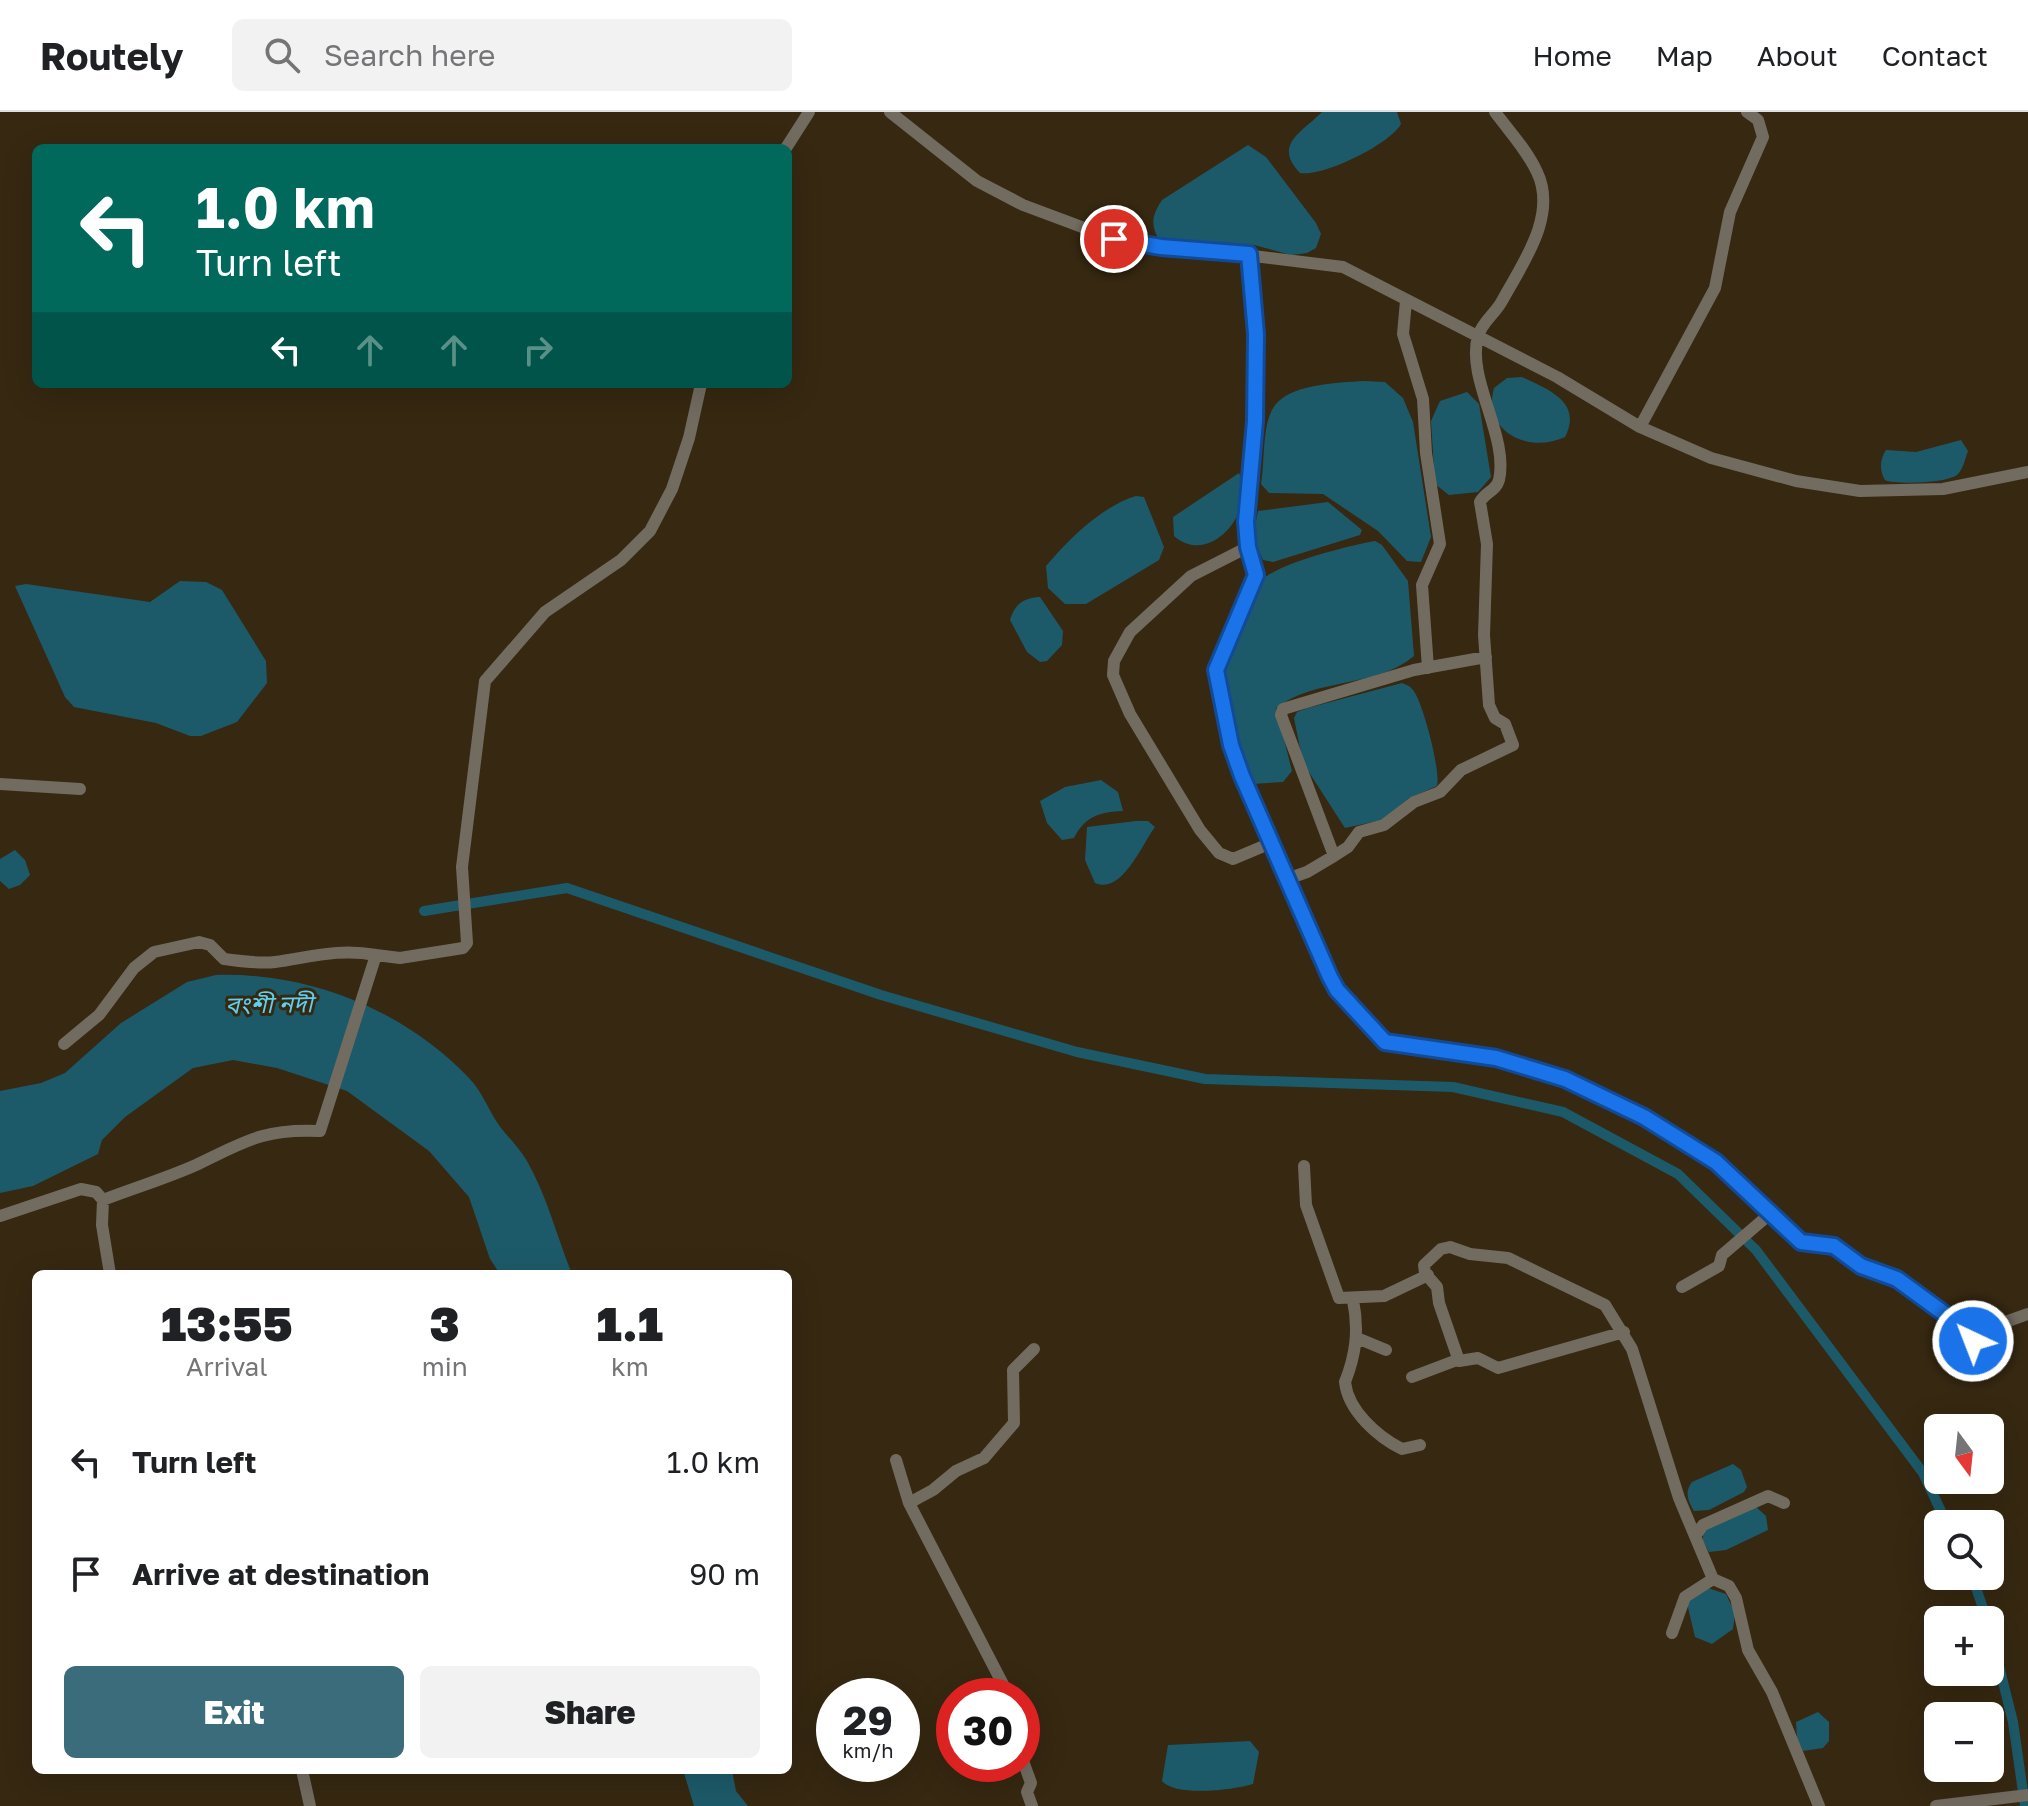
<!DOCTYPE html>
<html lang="en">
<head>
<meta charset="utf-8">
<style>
	body { margin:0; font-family:"Golos Text","Noto Sans Bengali",sans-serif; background:#f2f2f2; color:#202124; height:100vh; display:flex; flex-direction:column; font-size:30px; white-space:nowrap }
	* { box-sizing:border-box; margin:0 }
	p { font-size:26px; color:#757577 }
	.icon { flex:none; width:44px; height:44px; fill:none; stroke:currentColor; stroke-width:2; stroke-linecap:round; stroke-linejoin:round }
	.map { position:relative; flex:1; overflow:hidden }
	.panel { position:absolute; left:32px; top:1158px; width:760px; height:504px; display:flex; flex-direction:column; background:#fff; border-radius:12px; box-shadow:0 8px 32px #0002 }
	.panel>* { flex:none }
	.top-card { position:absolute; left:32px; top:32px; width:760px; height:244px; border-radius:12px; box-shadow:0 8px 32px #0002; background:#00695c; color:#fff; overflow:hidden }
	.needle { width:52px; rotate:165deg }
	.tools { position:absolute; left:1924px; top:1302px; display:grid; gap:16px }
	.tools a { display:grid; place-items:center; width:80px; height:80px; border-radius:12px; background:#fff; box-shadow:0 8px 32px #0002; font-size:40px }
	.speed { position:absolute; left:816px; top:1566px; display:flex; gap:16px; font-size:40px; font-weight:700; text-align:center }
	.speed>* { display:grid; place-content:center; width:104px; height:104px; border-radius:50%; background:#fff; box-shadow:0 8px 32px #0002; line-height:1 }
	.speed small { font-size:20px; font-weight:400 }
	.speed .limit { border:12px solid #d22; background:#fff; color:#111 }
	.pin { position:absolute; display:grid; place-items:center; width:68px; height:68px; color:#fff; margin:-34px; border:4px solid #fff; border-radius:50%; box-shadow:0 2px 8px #0007 }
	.me { position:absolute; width:88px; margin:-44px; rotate:317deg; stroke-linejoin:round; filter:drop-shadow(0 0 6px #0008) }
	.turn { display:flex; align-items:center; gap:28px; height:168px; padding:0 32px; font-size:36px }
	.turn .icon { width:104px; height:104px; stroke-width:2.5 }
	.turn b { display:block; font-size:56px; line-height:68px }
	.lanes { display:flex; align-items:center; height:76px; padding:0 32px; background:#0003; justify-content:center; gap:40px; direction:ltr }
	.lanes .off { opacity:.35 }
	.eta { display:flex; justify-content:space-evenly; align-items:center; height:136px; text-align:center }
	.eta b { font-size:48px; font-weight:800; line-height:56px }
	.action { display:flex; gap:16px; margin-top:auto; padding:16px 32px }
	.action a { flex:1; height:92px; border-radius:12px; background:#3a6c7b; color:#fff; font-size:32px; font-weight:800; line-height:92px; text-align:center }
	.action a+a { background:#f2f2f2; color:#202124 }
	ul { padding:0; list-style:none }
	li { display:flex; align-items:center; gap:24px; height:112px; padding:0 32px }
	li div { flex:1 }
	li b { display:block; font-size:30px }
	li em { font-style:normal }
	header { display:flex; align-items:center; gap:48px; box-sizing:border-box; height:112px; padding:0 40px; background:#fff; border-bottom:2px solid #e0e0e0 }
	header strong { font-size:38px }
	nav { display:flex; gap:44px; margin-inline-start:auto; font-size:28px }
	.search { width:560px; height:72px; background:#f2f2f2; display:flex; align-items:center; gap:20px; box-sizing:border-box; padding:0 28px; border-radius:12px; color:#757577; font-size:30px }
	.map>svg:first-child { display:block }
	.water { fill:#1d5a69 }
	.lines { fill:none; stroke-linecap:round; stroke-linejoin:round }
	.canal { stroke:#1d5a69; stroke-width:10 }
	.minor { stroke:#726b60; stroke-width:12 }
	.route-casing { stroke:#114b97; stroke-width:20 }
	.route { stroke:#1a73e8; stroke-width:14 }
	.labels { text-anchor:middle; stroke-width:6; stroke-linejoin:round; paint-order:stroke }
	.water-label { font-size:24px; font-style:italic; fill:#5ed1f0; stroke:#362811 }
</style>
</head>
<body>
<header>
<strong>Routely</strong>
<div class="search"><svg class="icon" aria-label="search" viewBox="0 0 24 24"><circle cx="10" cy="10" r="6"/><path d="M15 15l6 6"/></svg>Search here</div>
<nav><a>Home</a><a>Map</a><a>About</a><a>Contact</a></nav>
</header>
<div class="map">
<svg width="2028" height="1694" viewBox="0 0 2028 1694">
	<rect width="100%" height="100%" fill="#362811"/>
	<!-- water -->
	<path class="water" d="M1322 0H1397L1401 12C1390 32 1324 65 1300 61 1273 33 1301 21 1322 0Z
		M1248 33 1266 45 1316 111 1321 122 1316 136 1307 141 1291 143 1254 133 1158 126C1150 111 1153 102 1162 88Z
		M1522 265C1548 277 1583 290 1565 325 1529 342 1482 320 1494 276L1507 266Z
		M1364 269 1385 270 1403 286 1413 310 1431 425 1421 450 1407 449 1378 419 1323 382 1269 381 1261 372C1265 350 1262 317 1272 298 1286 271 1338 271 1364 269Z
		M1467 280 1479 292 1491 365 1478 380 1449 383 1435 372 1431 309 1440 289Z
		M1961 328 1968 339C1965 347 1963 358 1957 363 1947 371 1895 373 1885 368 1879 358 1880 347 1886 338L1916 340Z
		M1239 361C1258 398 1210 456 1174 424L1173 405Z
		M1136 384 1144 385 1164 435 1159 448 1086 492H1065L1048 476 1046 454C1069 427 1102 394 1136 384Z
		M1328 390 1362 418 1360 423 1273 450 1263 448 1253 425 1258 399Z
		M1375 429 1382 433 1408 469 1414 544C1374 577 1316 565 1276 596L1292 659 1283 670 1252 672C1237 653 1222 586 1221 560 1221 555 1255 476 1260 470 1274 452 1351 433 1375 429Z
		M180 469 206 470 222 478 266 549 267 571 237 610 201 624H190L156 611 74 595 65 585 15 474 26 472 150 490Z
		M1040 485 1063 519 1062 533 1047 549 1040 550 1027 540 1010 508C1015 492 1023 486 1040 485Z
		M1402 571C1407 573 1410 574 1413 578 1423 590 1441 660 1437 674L1409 686 1382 708 1345 716 1303 651 1294 606 1297 600 1308 596Z
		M1101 668 1118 680 1123 699C1100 700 1085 704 1074 726L1062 728 1047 711 1040 689 1065 675Z
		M1136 709H1148L1155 715C1142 732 1122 783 1095 771L1085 748 1087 715Z
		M15 738 25 748 30 763 20 773 9 777 0 769V747Z
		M216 863C309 860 404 898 468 965 483 980 489 1000 501 1016 509 1026 520 1037 527 1049 547 1084 557 1125 572 1162H500L490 1147 469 1085 429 1039 347 979 277 956 233 948 193 956 125 1005 102 1028 98 1042 33 1074 0 1081V979L41 971 65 961 121 911 187 870Z
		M1733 1352 1741 1358 1747 1375 1744 1380 1709 1398 1694 1399C1688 1389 1684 1380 1692 1370Z
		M1755 1394 1766 1404 1768 1418 1726 1438 1709 1440 1703 1429V1417Z
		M1708 1476 1726 1482 1735 1501 1733 1517 1712 1532 1695 1525 1686 1487Z
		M1818 1600 1829 1610V1629L1823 1636 1803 1639 1797 1627 1796 1610Z
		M1250 1629 1259 1640 1253 1672C1234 1678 1175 1685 1162 1669L1168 1633Z
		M683 1658H732L736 1679 748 1694H694Z"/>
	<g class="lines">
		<!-- canal -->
		<path class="canal" d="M424 799 567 776 881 883 1077 940 1205 967 1453 975 1563 1000 1678 1062 1756 1138 1923 1361 1947 1412
			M1972 1464 1987 1508
			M1990 1518 2013 1610 2025 1694"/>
		<!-- minor -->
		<path class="minor" d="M890 0 977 69 1023 93 1114 127 1343 155 1557 265 1640 315 1711 346 1796 369 1860 379 1943 377 2028 360
			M786 36 809 0
			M1249 142 1256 222 1255 309 1246 410 1248 435 1256 463 1216 558 1231 633 1242 664 1330 865 1337 878 1385 930 1496 946 1591 979 1644 1005 1716 1050 1801 1130 1834 1134 1861 1154 1897 1167 1972 1222 2028 1202
			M1406 189 1403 222 1423 287 1426 341 1440 432 1422 473 1428 556
			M1640 315 1715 176 1730 100 1763 25 1758 8 1747 0
			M1248 435 1191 464 1130 520 1114 549 1113 563 1130 602 1200 718 1219 741 1233 747 1271 731
			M0 672 80 677
			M1334 744 1281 603 1283 597 1414 558 1486 545
			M1287 767 1307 760 1334 744 1348 735 1359 720 1384 713 1414 690 1440 680 1461 658 1513 633 1505 612 1495 606 1489 593 1484 523 1487 432 1480 390C1485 380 1496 379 1499 368 1509 324 1466 267 1478 224 1482 210 1495 202 1502 189 1522 152 1558 104 1537 60 1527 38 1509 19 1495 0
			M64 932 99 903 134 856 154 840 199 830 210 833 224 847C240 849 259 852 275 850 311 845 339 836 376 843
			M1304 1054 1306 1093 1339 1186 1384 1184 1428 1163
			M103 1088 102 1113 110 1162
			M0 1104 81 1077 96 1080 103 1088C134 1076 167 1066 196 1053 244 1030 264 1016 320 1019L376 843 400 846 463 836 467 831 462 755 485 569 545 500 621 448 650 419 672 377 689 326 701 272
			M1682 1175 1719 1154 1722 1143 1771 1101
			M1353 1188C1359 1218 1356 1242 1345 1270 1348 1299 1378 1325 1402 1337L1420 1333
			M1624 1220 1498 1256 1478 1246 1459 1249 1439 1191 1437 1175 1425 1161 1424 1153 1441 1137 1450 1135 1470 1142 1508 1146 1605 1193 1632 1237 1679 1386 1713 1467 1729 1474 1736 1486 1748 1538 1772 1580 1819 1694
			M1972 1222 1987 1259
			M1357 1226 1386 1238
			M1412 1265 1457 1248
			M896 1348 909 1391 1009 1584
			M909 1391 933 1378 956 1359 984 1346 1014 1311 1013 1258 1034 1237
			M1695 1424 1703 1413 1768 1384 1784 1391
			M1672 1521 1685 1485 1713 1467
			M1022 1646 1031 1671 1027 1680 1032 1694
			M302 1658 310 1694
			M1936 1694 2028 1683"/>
	</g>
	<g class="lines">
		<defs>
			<path id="route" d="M1114 127 1161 135 1249 142 1256 222 1255 309 1246 410 1248 435 1256 463 1216 558 1231 633 1242 664 1330 865 1337 878 1385 930 1496 946 1565 967 1644 1005 1716 1050 1801 1130 1834 1134 1861 1154 1897 1167 1972 1222 1973 1229"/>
		</defs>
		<!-- route casing -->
		<use href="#route" class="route-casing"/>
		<!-- route -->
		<use href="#route" class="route"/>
	</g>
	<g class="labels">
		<!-- water labels -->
		<g class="water-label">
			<text transform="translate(269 893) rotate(-1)" y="8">বংশী নদী</text>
		</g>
	</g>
</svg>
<div class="tools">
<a><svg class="needle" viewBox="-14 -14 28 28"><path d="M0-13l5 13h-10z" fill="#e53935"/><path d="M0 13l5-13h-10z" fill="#757577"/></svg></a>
<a><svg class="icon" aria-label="search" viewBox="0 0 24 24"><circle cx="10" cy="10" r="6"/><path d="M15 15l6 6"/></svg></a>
<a>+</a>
<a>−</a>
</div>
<div class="speed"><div>29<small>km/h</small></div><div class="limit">30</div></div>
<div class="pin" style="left:1114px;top:127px;background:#d93025"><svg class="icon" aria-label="arrive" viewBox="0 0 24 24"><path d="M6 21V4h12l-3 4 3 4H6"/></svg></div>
<svg class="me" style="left:1973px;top:1229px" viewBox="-20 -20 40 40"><circle r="17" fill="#1a73e8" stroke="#fff" stroke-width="3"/><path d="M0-11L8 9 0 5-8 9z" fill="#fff"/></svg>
<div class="top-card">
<div class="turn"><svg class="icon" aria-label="left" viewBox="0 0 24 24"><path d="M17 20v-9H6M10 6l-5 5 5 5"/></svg><div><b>1.0 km</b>Turn left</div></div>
<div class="lanes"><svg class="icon" aria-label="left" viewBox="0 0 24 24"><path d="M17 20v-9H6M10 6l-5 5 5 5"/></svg><svg class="icon off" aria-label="ahead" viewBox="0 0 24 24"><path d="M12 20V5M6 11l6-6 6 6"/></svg><svg class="icon off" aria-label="ahead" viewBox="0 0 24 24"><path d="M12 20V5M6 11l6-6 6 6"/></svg><svg class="icon off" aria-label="right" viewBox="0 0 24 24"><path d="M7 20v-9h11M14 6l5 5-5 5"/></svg></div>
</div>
<section class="panel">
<div class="eta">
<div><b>13:55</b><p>Arrival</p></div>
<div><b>3</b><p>min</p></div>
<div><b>1.1</b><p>km</p></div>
</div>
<ul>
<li><svg class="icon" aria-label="left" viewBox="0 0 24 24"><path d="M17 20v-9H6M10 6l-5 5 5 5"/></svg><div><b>Turn left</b></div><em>1.0 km</em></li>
<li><svg class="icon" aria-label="arrive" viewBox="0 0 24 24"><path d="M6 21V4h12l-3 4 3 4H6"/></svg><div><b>Arrive at destination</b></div><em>90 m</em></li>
</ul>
<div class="action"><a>Exit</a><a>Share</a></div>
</section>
</div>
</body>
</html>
